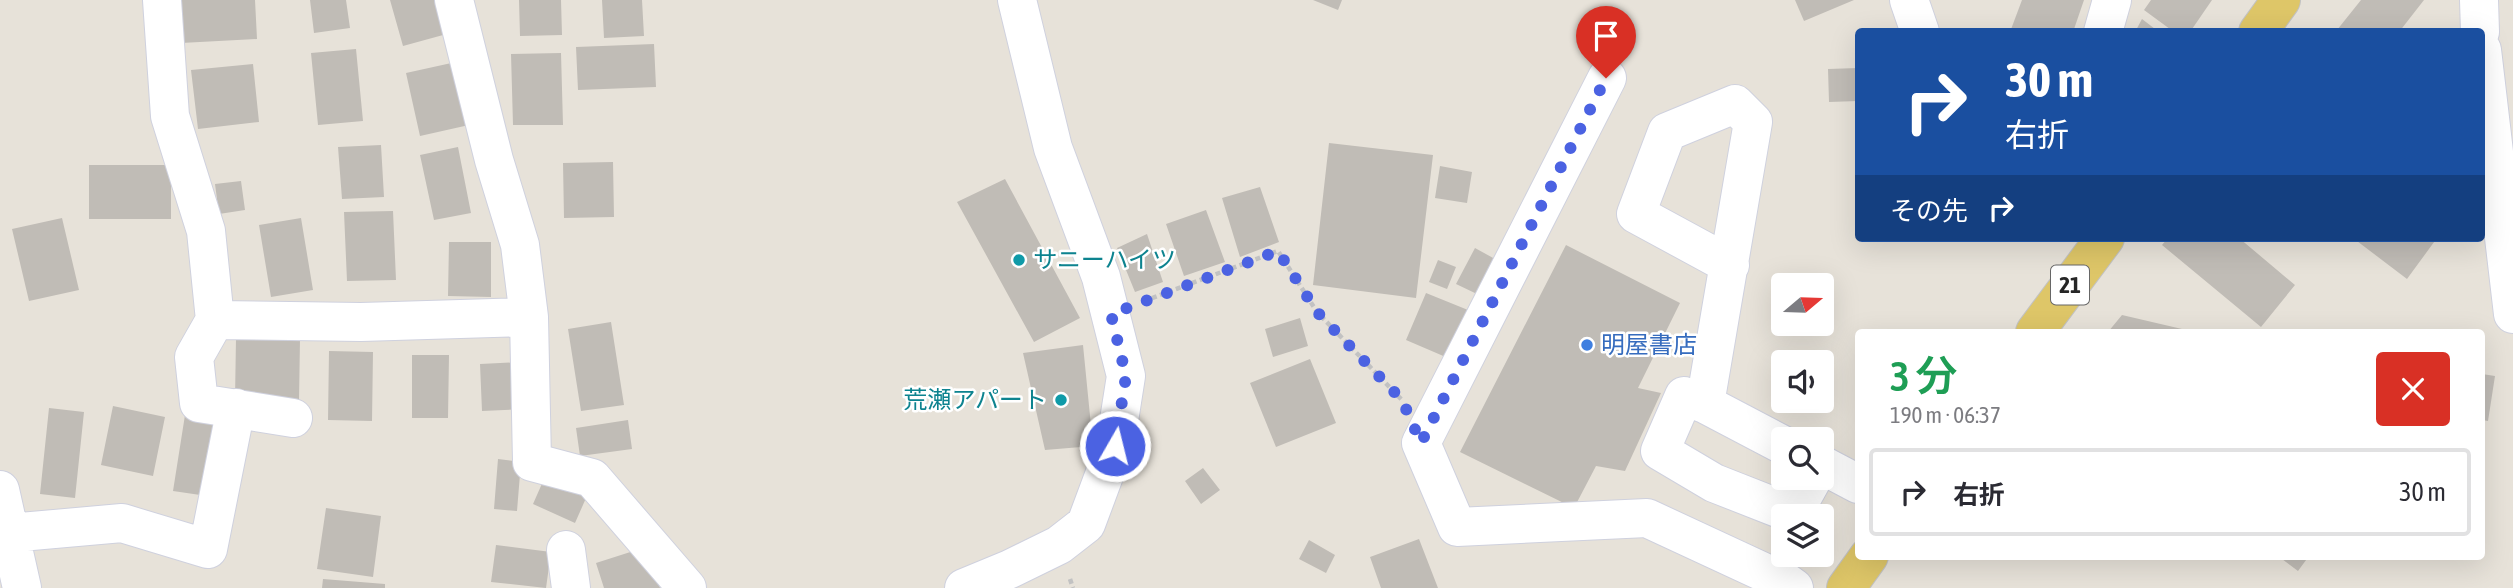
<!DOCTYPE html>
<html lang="ja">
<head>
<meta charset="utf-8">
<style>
	body { margin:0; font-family:"Asap Condensed","Noto Sans JP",sans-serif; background:#f7f7f7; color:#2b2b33; height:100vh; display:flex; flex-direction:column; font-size:26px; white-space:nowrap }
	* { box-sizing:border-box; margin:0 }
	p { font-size:23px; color:#7c7c81 }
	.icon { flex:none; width:38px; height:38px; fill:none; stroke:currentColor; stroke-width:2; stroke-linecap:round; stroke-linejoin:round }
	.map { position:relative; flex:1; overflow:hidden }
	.panel { position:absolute; left:1855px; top:329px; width:630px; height:231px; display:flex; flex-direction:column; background:#fff; border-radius:7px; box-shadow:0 7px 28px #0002 }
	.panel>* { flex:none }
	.hud { position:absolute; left:1855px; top:28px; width:630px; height:214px; border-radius:7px; box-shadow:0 7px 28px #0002; background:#1a4fa0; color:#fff; overflow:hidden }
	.needle { width:46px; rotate:71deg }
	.fabs { position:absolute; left:1771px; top:273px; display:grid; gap:14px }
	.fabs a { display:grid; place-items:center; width:63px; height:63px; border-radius:7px; background:#fff; box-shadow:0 7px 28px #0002; font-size:35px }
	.pin { position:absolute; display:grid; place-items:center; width:60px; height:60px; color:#fff; margin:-72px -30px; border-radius:50% 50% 50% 0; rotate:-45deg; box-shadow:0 0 7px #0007 }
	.pin .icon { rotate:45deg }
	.me { position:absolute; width:77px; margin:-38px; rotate:8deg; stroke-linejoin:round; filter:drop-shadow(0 0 5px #0008) }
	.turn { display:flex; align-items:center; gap:24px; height:147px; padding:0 35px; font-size:32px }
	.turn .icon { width:91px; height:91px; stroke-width:2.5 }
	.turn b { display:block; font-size:49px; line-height:60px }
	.then { display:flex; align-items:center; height:66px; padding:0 35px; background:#0003; gap:14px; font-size:26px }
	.round { display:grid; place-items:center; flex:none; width:74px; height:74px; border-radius:7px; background:#f7f7f7 }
	.overview { display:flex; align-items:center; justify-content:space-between; height:119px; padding:0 35px }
	h1 { font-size:42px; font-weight:600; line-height:52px; color:#1e9e55 }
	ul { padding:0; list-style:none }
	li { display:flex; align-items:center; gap:21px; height:88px; margin:0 14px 10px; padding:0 21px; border:4px solid #e1e1e2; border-radius:7px }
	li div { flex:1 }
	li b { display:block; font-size:26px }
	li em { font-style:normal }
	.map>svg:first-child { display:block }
	.building { fill:#c0bcb6 }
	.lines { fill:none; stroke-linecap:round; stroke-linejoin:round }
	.minor-casing { stroke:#cfd1de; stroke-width:40 }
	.major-casing { stroke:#c2c2c2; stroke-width:40 }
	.path { stroke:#c2c2c2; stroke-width:4.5; stroke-dasharray:5 3.5; stroke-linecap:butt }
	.minor { stroke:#fff; stroke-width:38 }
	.major { stroke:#dec668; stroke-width:38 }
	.route { stroke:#4b62e2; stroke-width:12; stroke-dasharray:0 21.6 }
	.culture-dot { fill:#0f9aa8; stroke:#fff; stroke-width:2.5 }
	.shop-dot { fill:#3f7fe0; stroke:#fff; stroke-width:2.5 }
	.labels { text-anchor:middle; stroke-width:5; stroke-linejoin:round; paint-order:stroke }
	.shield { fill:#fff; stroke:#676767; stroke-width:2 }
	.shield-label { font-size:23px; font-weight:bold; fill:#262626 }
	.culture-label { font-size:24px; fill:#0d838f; stroke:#fff; text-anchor:start }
	.shop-label { font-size:24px; fill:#366cbe; stroke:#fff; text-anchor:start }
</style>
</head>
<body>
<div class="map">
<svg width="2513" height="588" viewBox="0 0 2513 588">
	<rect width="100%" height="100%" fill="#e7e2d9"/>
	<!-- building -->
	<path class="building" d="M179 0H255L257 39 181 43Z
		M310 0H346L350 28 314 33Z
		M390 0H445L454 32 403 46Z
		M519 0H561L562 35 520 36Z
		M602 0H642L644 36 604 38Z
		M1313 0H1342L1338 10Z
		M1795 0H1854L1804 21Z
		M2022 0H2084L2073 32H2010Z
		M2151 0H2212L2190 32H2174L2144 10Z
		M2361 0H2424L2399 32H2339L2337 30Z
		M2142 19 2159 32H2135Z
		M654 44 656 87 578 90 576 47Z
		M356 49 363 121 318 125 311 53Z
		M561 53 563 125H513L511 54Z
		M456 62 469 125 420 136 406 73Z
		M253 64 259 122 198 129 191 70Z
		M1858 68V101L1829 102 1828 69Z
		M1329 143 1433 155 1416 298 1313 285Z
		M381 145 384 197 342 199 338 147Z
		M458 147 471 213 434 220 420 155Z
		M613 162 614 217 564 218 563 163Z
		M89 165H171V219H89Z
		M1440 166 1472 172 1467 203 1435 198Z
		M1005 179 1080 318 1034 342 957 202Z
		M241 181 245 210 219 214 215 184Z
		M1260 187 1279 242 1240 257 1222 198Z
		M1206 210 1225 262 1184 276 1166 224Z
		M393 211 396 280 347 281 344 212Z
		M62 218 79 290 29 301 12 229Z
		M301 218 313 290 271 297 259 225Z
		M1147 234 1163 282 1135 292 1117 248Z
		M2168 238H2239L2295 285 2261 327 2162 245Z
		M2353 238H2437L2407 279Z
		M449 242H491V297L448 296Z
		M1566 245 1680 303 1638 388 1661 393 1625 471 1596 466 1574 508 1460 452Z
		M1475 248 1495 259 1477 294 1456 284Z
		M1438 260 1456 267 1447 289 1429 282Z
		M1426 293 1468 310 1448 358 1406 340Z
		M2122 315 2182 329 2179 332H2108Z
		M1300 318 1308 346 1273 357 1265 329Z
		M611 322 624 405 581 411 568 329Z
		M236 338 300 339 299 401 235 399Z
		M1083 345 1093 446 1045 450 1023 353Z
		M329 351 373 352 372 421 328 420Z
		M412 355H449L448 418H412Z
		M1310 359 1336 423 1276 447 1250 383Z
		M522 362 525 409 482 411 480 364Z
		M2482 374 2495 376 2488 421 2482 420Z
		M113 406 165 417 153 476 101 465Z
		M49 408 84 412 75 498 40 494Z
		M185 415 226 422 214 497 173 491Z
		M628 420 632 449 580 456 576 428Z
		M498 459 521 462 517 511 494 509Z
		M1203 468 1220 490 1201 504 1185 481Z
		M548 470 590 489 575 523 533 504Z
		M326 508 381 516 373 577 317 569Z
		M1419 539 1438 588H1381L1370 557Z
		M1309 540 1335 555 1326 573 1299 559Z
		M496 545 551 552 546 588 491 582Z
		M646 547 660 588H604L596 563Z
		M2278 556H2309L2298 571Z
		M323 579 385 584V588H322Z"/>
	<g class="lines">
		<defs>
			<path id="minor" d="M162 0 170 116 206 231 215 320 194 357 199 403 293 418
				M454 0 494 160 520 245 529 317 532 462 592 478 687 588
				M1909 0 1920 32
				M2479 0 2480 32
				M2103 32 2112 0
				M2482 50 2513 314
				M1607 78 1421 443 1457 527 1647 518 1787 583 1794 588
				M1730 265 1636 214 1667 132 1735 104 1753 122 1705 404 1783 445
				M215 320 361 322 529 317
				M1705 404 1684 396 1660 451 1714 483 1793 514 1813 478
				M1822 465 1858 484
				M0 490 22 588
				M9 533 122 523 208 549 236 408
				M566 550 571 588
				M964 588 1010 569 1059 545 1086 524 1115 446 1126 376 1101 277 1053 148 1017 0"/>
			<path id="major" d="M2258 32 2281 0
				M2035 332 2105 238
				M1846 588 1869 556"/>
		</defs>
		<!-- minor casing -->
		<use href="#minor" class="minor-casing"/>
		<!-- major casing -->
		<use href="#major" class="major-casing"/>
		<!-- path -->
		<path class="path" d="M1144 301 1278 251 1317 312 1402 400
			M1070 579 1073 588"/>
		<!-- minor -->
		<use href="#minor" class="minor"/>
		<!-- major -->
		<use href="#major" class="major"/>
	</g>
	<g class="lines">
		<!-- route -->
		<path class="route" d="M1115 446 1126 376 1111 314 1278 251 1317 312 1402 400 1421 443 1606 78"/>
	</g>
	<!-- markers -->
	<g class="culture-dot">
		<circle cx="1019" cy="260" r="7"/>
		<circle cx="1061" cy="400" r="7"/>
	</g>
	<circle class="shop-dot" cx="1587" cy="345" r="7"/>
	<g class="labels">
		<!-- shield labels -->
		<rect class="shield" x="2051" y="265.5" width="38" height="39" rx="5"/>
		<g class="shield-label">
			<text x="2070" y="293">21</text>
		</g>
		<!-- culture labels -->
		<g class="culture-label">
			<text x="1033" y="268">サニーハイツ</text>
			<text x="1047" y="408" text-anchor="end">荒瀬アパート</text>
		</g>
		<!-- shop labels -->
		<g class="shop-label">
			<text x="1601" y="353">明屋書店</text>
		</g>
	</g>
</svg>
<div class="fabs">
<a><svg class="needle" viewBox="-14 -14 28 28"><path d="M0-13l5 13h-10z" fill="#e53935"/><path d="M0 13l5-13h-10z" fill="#7c7c81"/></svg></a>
<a><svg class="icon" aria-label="sound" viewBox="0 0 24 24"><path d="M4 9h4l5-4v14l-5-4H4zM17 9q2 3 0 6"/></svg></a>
<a><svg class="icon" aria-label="search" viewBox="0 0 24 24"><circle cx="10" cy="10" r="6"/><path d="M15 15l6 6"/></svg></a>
<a><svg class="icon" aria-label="layers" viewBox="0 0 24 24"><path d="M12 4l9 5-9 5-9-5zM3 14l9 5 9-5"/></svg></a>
</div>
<div class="pin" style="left:1606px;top:78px;background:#d93025"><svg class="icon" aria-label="arrive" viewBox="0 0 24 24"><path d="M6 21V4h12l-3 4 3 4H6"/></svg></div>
<svg class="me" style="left:1115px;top:446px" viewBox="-20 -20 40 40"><circle r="17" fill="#4b62e2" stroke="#fff" stroke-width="3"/><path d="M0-11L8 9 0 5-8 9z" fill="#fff"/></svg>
<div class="hud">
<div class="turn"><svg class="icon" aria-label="right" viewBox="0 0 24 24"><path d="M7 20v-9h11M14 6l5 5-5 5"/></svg><div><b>30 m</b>右折</div></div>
<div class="then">その先<svg class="icon" aria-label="right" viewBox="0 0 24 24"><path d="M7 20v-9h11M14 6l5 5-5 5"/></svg></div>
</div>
<section class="panel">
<div class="overview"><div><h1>3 分</h1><p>190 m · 06:37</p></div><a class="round" style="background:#d93025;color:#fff"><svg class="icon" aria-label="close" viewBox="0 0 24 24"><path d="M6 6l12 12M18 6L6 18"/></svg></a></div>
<ul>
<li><svg class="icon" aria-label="right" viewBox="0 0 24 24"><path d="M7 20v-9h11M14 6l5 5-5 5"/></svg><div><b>右折</b></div><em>30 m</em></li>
</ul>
</section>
</div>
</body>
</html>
